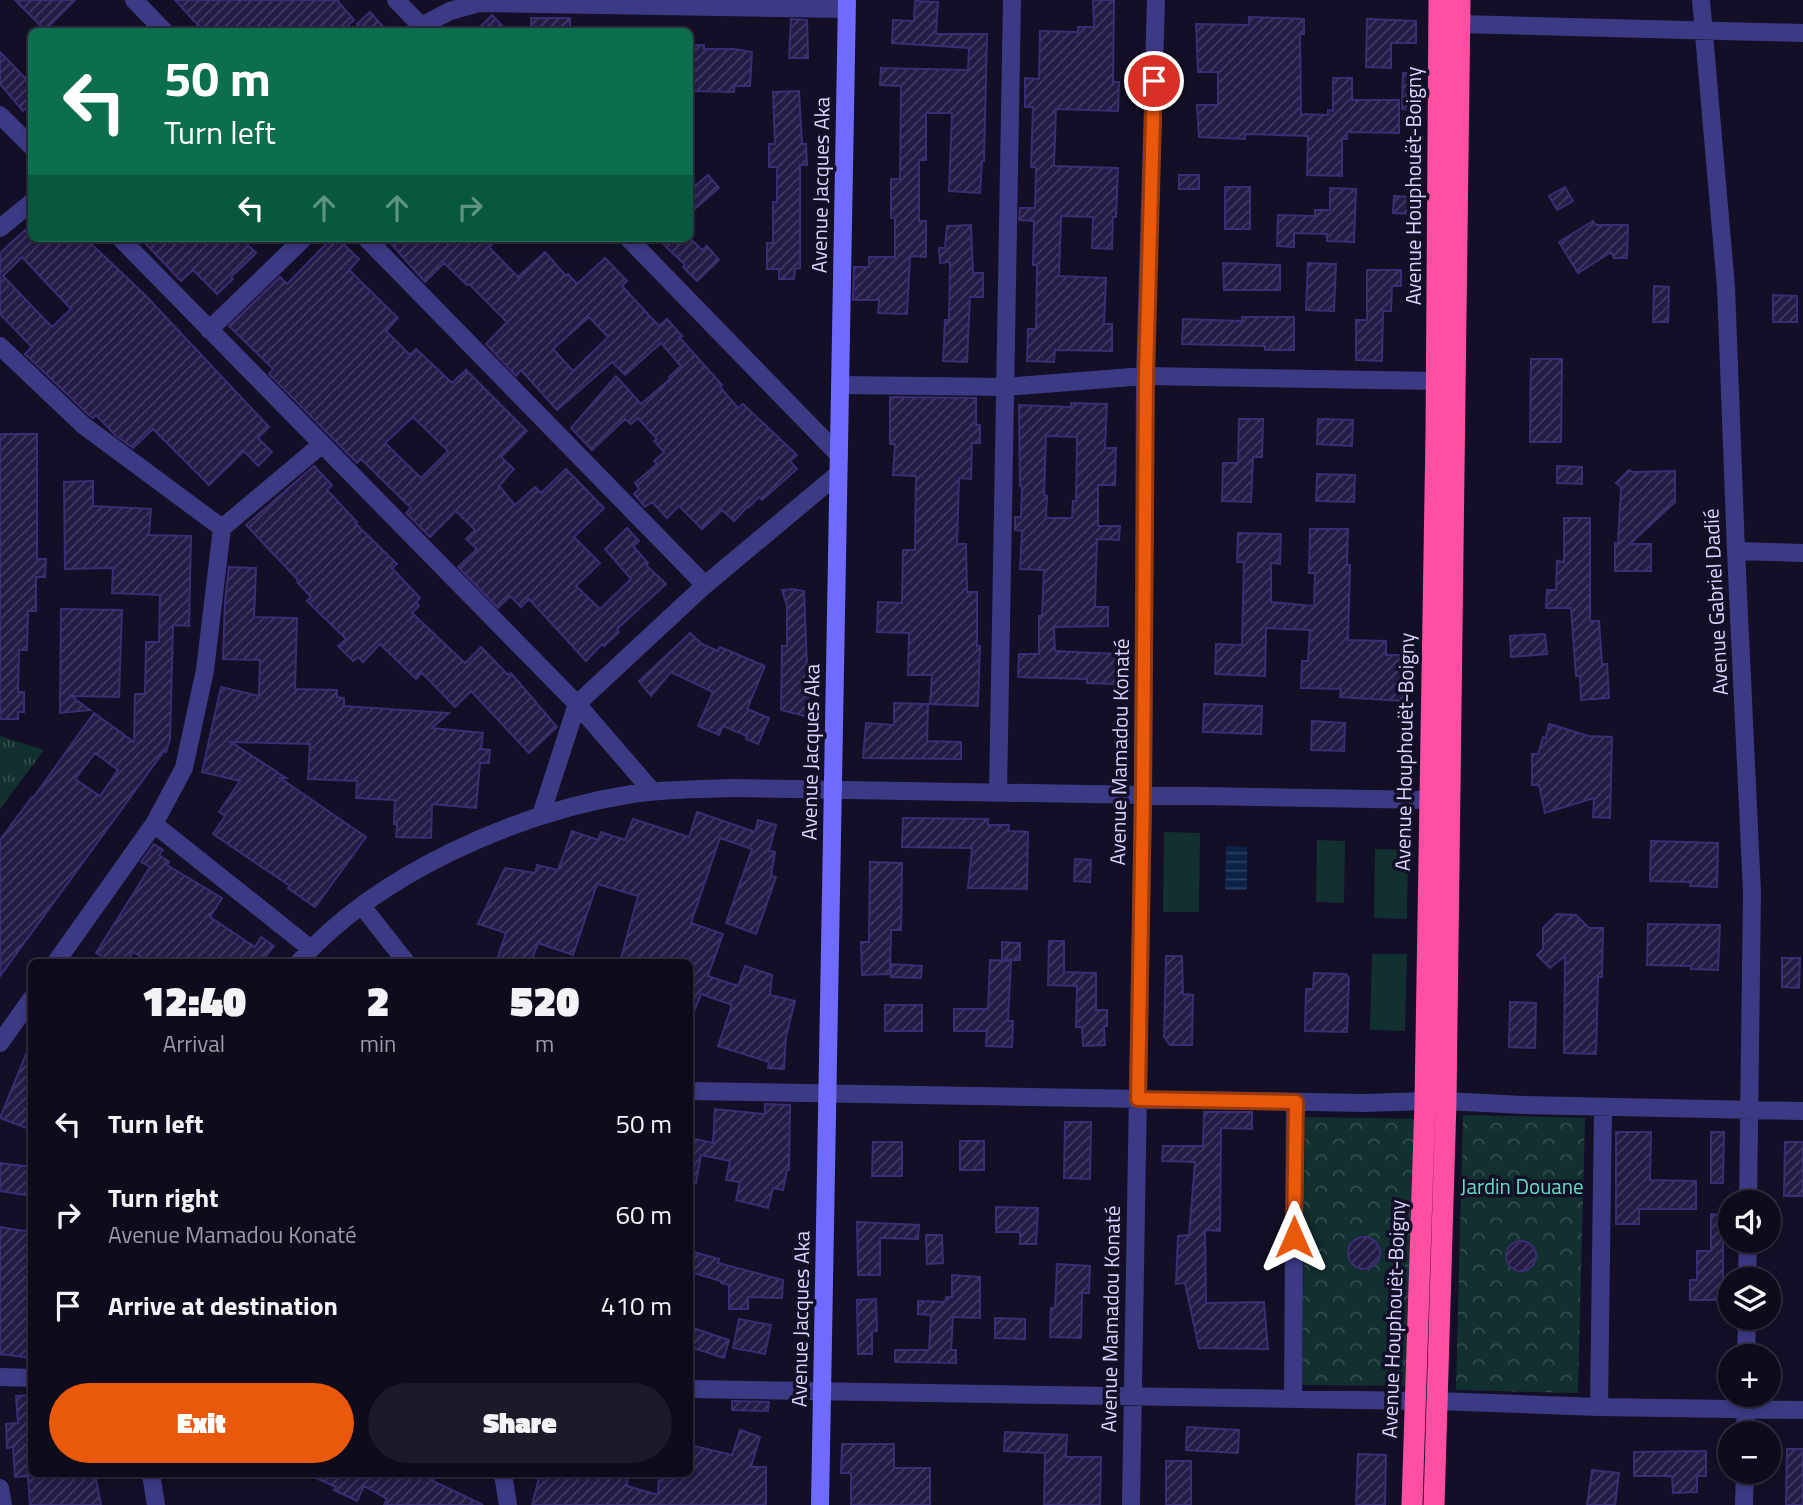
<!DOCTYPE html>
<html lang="en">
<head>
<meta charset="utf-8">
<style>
	body { margin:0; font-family:"Titillium Web",sans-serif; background:#1c1929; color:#f1f3f6; height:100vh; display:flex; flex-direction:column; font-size:26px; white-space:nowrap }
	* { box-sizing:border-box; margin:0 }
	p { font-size:23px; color:#9b9ba3 }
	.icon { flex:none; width:38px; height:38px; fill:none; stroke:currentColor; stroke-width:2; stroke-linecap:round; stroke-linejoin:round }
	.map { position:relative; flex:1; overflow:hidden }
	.panel { position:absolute; left:28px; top:959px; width:665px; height:518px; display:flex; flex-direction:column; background:#0e0b1c; border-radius:10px; box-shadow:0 4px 10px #0003,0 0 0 2px #2e2b3b }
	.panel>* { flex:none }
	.hud { position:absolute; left:28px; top:28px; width:665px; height:214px; border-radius:10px; box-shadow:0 4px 10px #0003,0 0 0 2px #2e2b3b; background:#0b6e4f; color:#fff; overflow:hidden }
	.buttons { position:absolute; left:1718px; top:1190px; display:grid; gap:14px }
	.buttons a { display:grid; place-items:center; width:63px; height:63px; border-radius:50%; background:#0e0b1c; box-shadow:0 4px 10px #0003,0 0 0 2px #2e2b3b; font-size:35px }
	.pin { position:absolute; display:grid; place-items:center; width:60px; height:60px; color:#fff; margin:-30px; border:4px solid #fff; border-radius:50%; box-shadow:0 2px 7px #0007 }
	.me { position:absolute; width:77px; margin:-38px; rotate:0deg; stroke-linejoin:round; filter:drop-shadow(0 0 5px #0008) }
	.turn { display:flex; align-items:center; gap:24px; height:147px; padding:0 21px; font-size:32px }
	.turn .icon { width:91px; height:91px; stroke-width:2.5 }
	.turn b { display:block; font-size:49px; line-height:60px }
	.lanes { display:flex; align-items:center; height:66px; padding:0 21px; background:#0003; justify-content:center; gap:35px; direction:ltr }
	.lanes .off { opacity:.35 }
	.eta { display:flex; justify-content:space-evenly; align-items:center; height:119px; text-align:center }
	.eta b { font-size:42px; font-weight:800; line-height:49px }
	.button { display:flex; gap:14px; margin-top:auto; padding:14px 21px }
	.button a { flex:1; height:80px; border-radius:42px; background:#ea580c; color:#fff; font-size:28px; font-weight:800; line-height:80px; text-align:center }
	.button a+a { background:#1c1929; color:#f1f3f6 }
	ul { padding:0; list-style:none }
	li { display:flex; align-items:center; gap:21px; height:91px; padding:0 21px }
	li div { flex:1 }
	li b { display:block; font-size:26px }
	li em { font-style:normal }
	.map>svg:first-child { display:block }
	.grass { fill:url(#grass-tufts) }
	.park { fill:url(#park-crowns) }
	.pitch { fill:#12302f }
	.water { fill:url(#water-rules) }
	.building { fill:url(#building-hatch); stroke:#3b2d73; stroke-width:2; fill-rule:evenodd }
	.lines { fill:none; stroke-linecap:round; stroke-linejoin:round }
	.street { stroke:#3d3a85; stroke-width:18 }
	.secondary { stroke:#6f6bff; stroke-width:18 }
	.highway { stroke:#ff4fa3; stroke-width:21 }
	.route-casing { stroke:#983908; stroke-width:18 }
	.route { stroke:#ea580c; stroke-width:12 }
	.labels { text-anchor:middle; stroke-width:7; stroke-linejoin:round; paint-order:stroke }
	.street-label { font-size:21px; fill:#d9d4ff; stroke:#130f26 }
	.park-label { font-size:21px; fill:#5fe0c0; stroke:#130f26 }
</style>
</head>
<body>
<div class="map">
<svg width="1803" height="1505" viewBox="0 0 1803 1505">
	<defs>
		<pattern id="grass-tufts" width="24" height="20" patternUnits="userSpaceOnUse" patternTransform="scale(1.75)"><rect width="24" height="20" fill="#12302f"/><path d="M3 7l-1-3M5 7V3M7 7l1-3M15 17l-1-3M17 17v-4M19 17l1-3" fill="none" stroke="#344d4e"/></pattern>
		<pattern id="park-crowns" width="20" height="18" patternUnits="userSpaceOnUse" patternTransform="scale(1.75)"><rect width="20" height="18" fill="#12302f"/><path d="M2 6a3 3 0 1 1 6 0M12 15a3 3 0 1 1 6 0" fill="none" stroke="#344d4e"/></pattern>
		<pattern id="water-rules" width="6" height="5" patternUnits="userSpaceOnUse" patternTransform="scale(1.75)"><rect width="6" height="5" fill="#0c2248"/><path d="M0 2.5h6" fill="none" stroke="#2f4163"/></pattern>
		<pattern id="building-hatch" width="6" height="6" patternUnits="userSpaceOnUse" patternTransform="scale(1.75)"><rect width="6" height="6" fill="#241b47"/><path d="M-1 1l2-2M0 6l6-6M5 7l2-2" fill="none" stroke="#433b63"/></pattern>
	</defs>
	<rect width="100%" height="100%" fill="#130f26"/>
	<!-- grass -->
	<path class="grass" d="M0 736 44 750 0 809Z"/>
	<!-- park -->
	<path class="park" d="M1463 1115 1585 1118 1578 1393 1456 1390Z
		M1305 1117 1426 1119 1422 1386 1302 1385Z"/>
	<!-- pitch -->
	<path class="pitch" d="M1164 832 1200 833 1199 912H1163Z
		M1317 840 1345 841 1344 903 1316 902Z
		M1375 849 1408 850 1407 919 1374 918Z
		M1372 954H1407L1405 1031 1370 1030Z"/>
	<!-- water -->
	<path class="water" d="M1226 846 1247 847V890H1225Z"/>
	<!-- building -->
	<path class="building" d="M15 0H75L45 30Z
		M175 0H337L354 20 341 32H204Z
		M1093 0H1114L1113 82H1119L1118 111 1056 109 1054 166 1118 168 1116 217H1113L1112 249 1092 248 1093 217 1061 216 1059 276 1106 278 1104 324H1112V351L1055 350 1054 362 1027 361 1028 329H1036L1037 265H1033L1034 221 1019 220 1020 208H1035L1036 167H1031L1033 107H1025V78L1039 79 1040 31 1078 32V27H1094Z
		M915 1 938 2 936 34H987L984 161H982L980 193 949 191 952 113H926V160H919V221H926V257L910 256 907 314 878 313 879 300H853L854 267H869V257H895V218H891V179H900L901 86 880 85 881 68 968 70 969 48 892 43 893 20 914 21Z
		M370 12 388 32H364L357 24Z
		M492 15 508 32H475Z
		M1249 17 1304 19V34H1300L1301 114 1328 115V110L1333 111V78H1352V100H1399V133L1347 132V139H1342V176L1307 175 1308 136 1245 134V139L1199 137 1197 105H1218V72H1198L1196 24 1249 25Z
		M531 18H570V32H531Z
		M791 19 807 20 808 58H789Z
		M1367 19 1416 21V43H1391V68L1366 67Z
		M692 45H704V49H734L752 52 750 86H734V92L690 91Z
		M0 52 25 78 32 71V103L23 111 0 84Z
		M1403 73H1419V110L1402 109Z
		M799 91 802 144H806L807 165H800V268L795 269 794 279H779V269H767V243H773V202H777V167H769V144H775L773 92Z
		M708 175 719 188 690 213V190Z
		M1179 175H1199V189H1179Z
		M1225 187H1250V229H1225Z
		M1565 187 1573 201 1557 210 1549 196Z
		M1330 188 1356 189 1354 242 1327 241V234L1294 233V247L1277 246 1278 215 1315 216V210H1330Z
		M1394 196 1410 197V214L1393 213Z
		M1593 221 1596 225H1628L1627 258H1614L1611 252 1578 273 1559 242Z
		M971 225 973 273H983V297H970L967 362 943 361 945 320H949L950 262 940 263 939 248H945L947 226Z
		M25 230 32 238H85L146 296 269 427 258 438 272 452 258 466 244 451 209 485 153 429 133 448 115 435 96 415 93 418 90 416 25 354 32 347 0 314V253ZM22 257 71 309 52 327 3 276Z
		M140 238H241L256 253 231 277 233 279 217 294 193 270 181 281Z
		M332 238H337L359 259 349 270 398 318 386 331 410 355 416 349 452 383 466 370 527 431 501 457 514 469 499 486 515 505 535 487 541 493 566 469 604 508 574 537 600 563 576 586 600 609 631 579 605 549 627 528 639 541 633 546 648 563 646 565 666 584 617 629 619 632 604 646 602 644 586 661 529 599 521 607 510 596 498 608 458 567 477 549 466 539 475 530 456 511 430 537 406 513 411 508 361 459 357 463 269 374 273 369 229 326 280 277 287 284ZM413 417 448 451 421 478 385 443Z
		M386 238H499L489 247 518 277 545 252 566 276 568 274 577 284 605 258 627 281 622 286 659 326 667 319 682 336 679 337 722 385 720 387 738 408 743 404 797 455 790 461 797 469 762 500 759 497 749 507 748 506 734 521 722 510 702 529 679 506 667 518 652 502 645 507 634 494 639 489 635 483 657 464 654 461 664 452 654 441 657 439 638 418 631 424 625 419 592 450 571 428 616 376 641 404 670 379 669 377 681 366 661 343 625 375 612 362 557 410 521 370 516 376 486 344 507 322 469 284 467 285 444 263 425 282ZM589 317 608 337 573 371 553 349Z
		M657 238H690L702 250 707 246 719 260 697 281 683 267 685 265Z
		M1223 263 1280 265V290H1224Z
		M1308 263 1336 264 1334 311 1306 310Z
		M1367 270H1401V286H1392L1391 311H1383L1382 361 1356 360V320H1367Z
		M1654 286 1669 287 1668 322H1653Z
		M1773 295 1797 296V322H1773Z
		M1242 317H1294V350H1265V346L1182 344 1183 319 1242 321Z
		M1531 359H1562L1561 442H1530Z
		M890 397 976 398V425H980V443H972L971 479 959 478 957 544H966L967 592H977V646H980L978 706 930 704 932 675H908L909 633 877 632 878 602 902 603 903 550H915L916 476 893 475 895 444H890Z
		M1071 403 1107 404 1105 448H1116L1115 485H1098V526H1120L1119 540 1097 539 1095 607H1108V626L1054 627 1055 651 1117 654 1116 684 1087 683V679L1018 677 1019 654H1039V616H1042L1044 570 1020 569 1022 531 1015 530V517H1021L1022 486H1020L1019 405 1071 407ZM1046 436 1077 437 1076 501H1073L1072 518H1046L1047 496 1044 495Z
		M1239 419H1263L1262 457H1253L1251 502 1222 501 1223 463H1238Z
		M1318 419 1353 420 1352 446 1317 444Z
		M0 434H37V559H46L45 577H36V611H28L27 650H19L18 692H24V712H18V719H0Z
		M314 466 332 485 327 490 357 522 355 523 397 564 392 568 420 598 416 602 419 606 412 613 465 663 481 647 508 675 511 673 557 727 529 753 471 691 455 707 422 673 416 679 380 644 363 662 358 657 353 661 338 646 346 639 307 601 311 597 297 582 298 580 246 525Z
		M1557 466 1582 467V484L1557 483Z
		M1629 470 1633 472 1675 471V502L1630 544H1651V571H1615V543L1618 544 1621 487 1616 483Z
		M1317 474 1355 475 1354 502 1316 501Z
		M93 481V506L151 509 149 535 191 536 189 626 173 625 170 739 166 752 164 751 0 976V840L32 797 33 798 94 713 134 742 135 694H145L146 642H159L160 595 112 593 113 568 65 569 64 482ZM95 753 118 770 100 796 75 779Z
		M1564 518H1590V621H1599L1602 664H1607L1609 698 1581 700 1580 676H1576L1571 608H1546L1547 590H1556L1557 561 1564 562Z
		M1310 529H1348L1347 565H1350L1348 640 1386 641V655H1406L1403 701 1340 697 1341 689 1301 688 1302 661H1308L1310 630 1266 628 1265 676 1215 674 1216 644 1242 645 1244 562H1237L1238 533 1281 534 1280 564 1271 563V602L1314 606 1315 573H1309Z
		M229 567 256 568 254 617 297 618 295 689 337 690V697L344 698V706L449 713 432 728 483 733 481 749 490 750 489 763H480L476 808 432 804 431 838 396 837 397 824H394L395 800 356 798 357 781 308 779 310 744 231 742 286 778H280L366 837 315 907 288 888 290 886 213 834 225 816 219 812 240 781 202 772 221 687 259 696 260 660 223 659 225 601Z
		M792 589 804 591 809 717 781 710 782 646H787V606L782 590Z
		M61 609 122 610 119 697 71 696 90 710 60 713Z
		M690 633 702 644 718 651 720 647 765 666 747 709 769 718 758 744 746 739 747 736 723 726 719 735 698 726 713 692 671 672 651 696 639 681Z
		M1545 634 1547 654 1511 657 1510 636Z
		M894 703 928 704 927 741 961 742V759L863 758 866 723 894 725Z
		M1204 704 1262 706 1261 734 1203 732Z
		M1312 721 1345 723 1344 751 1311 750Z
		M1549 724 1589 736 1612 737 1610 818 1593 817 1594 798 1545 813 1539 785H1532V754H1538L1543 737 1546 738Z
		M697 812 755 832 758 820 776 825 769 851 775 852 771 876 776 877 756 934 726 923 752 849 720 838 691 923 723 934 708 976 738 986 745 966 772 975 770 995 795 1001 786 1037 784 1069 768 1068 769 1062 718 1046 732 1005 701 994 690 1022V962H620L638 896 597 884 573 955 538 943 531 962H496L506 933 478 924 505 868 535 873 537 865 558 870 572 831 598 840 601 832 625 840 633 819 689 837Z
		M903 818 988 819V825H1009V831L1028 832 1027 889 968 888 972 848 902 847Z
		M1651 841 1718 843 1717 887 1690 886 1691 882 1650 881Z
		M154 844 163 850 159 855 169 862 167 865 222 898 210 917 255 947 261 937 274 946 261 962H150L133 952 127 962H112L96 953 150 867 141 862Z
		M1075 859 1091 860 1090 882 1074 881Z
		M870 862 902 863 901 930H891L890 974 862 975 861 942H869Z
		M1557 914 1576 915 1589 928H1603L1602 977H1598L1596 1054 1564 1053 1565 956 1550 968 1537 955 1543 949V928Z
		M1648 924 1720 925 1718 970 1691 969V966L1647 965Z
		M1049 941H1064V972L1096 973V1010H1107V1026H1104L1105 1045 1083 1046 1082 1027H1076L1077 986 1048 985Z
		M1002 942 1020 943V960L1002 959Z
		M1166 956H1182L1183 994 1193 995 1192 1045H1170L1164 1037Z
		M1782 958H1800L1799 988 1782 987Z
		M990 960 1011 961 1008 1021H1013L1012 1047 986 1046 987 1031H954V1009H988Z
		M891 964 922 966 921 978 891 977Z
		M1314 973 1346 974 1349 978 1347 1032 1305 1031 1306 989H1313Z
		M1510 1002 1536 1003 1535 1048 1509 1047Z
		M885 1005H922V1031H885Z
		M31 1042 32 1043V1130L0 1118Z
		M765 1104 790 1105 789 1170H787L783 1190 773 1188 768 1208 736 1200 740 1182 726 1180 730 1161 701 1155 696 1183H690V1138L713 1143 715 1109 765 1114Z
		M1204 1112H1252V1129L1221 1128 1220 1231 1205 1230 1206 1303 1264 1302 1268 1349 1199 1348 1185 1283 1176 1284 1178 1236 1189 1235 1195 1162 1162 1161 1163 1146H1203Z
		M1065 1122H1091L1090 1179 1064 1178Z
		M1616 1132H1651L1650 1180 1696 1181V1209H1639V1224H1616Z
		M1711 1132H1724L1723 1183H1711Z
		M960 1141H984V1170H960Z
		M873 1142H902V1176H872Z
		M1785 1142H1803V1196H1784Z
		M0 1163 32 1167V1196L0 1191Z
		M996 1207 1038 1208 1036 1244H1020V1232H996Z
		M1711 1214 1723 1215V1300H1690V1280H1697V1251H1711Z
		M857 1222 919 1225 918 1239 880 1238V1275H858Z
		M0 1227 32 1232V1358L0 1354Z
		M926 1235H942L943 1263 927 1264Z
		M1348 1253a16 16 0 1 1 32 0a16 16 0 1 1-32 0Z
		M1506 1256a15 15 0 1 1 30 0a15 15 0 1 1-30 0Z
		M690 1251 719 1259 718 1263 783 1280 782 1298 748 1297V1309H729V1285L721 1283V1281L690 1272Z
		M1057 1264 1090 1266 1089 1293H1082L1081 1338 1050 1337 1051 1308H1055Z
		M952 1275 980 1277V1318L953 1317 951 1350H956V1363L895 1362V1350H929L931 1315 918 1314V1301L945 1302 946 1297H952Z
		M876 1299 877 1331 872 1332V1354H858L857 1300Z
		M995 1318 1025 1319V1339L995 1338Z
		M739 1319 771 1325 765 1354 733 1348Z
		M693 1328 729 1340 724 1358 690 1347Z
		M32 1395V1474H95L101 1505H30L28 1476 15 1477 13 1447 7 1448 6 1424 18 1423 16 1396Z
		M732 1401 769 1402 768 1411 732 1410Z
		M1187 1427 1239 1430 1238 1453 1186 1450Z
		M740 1430 760 1437 751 1467H766V1505H532L540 1474H628L627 1486 658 1495 659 1474H690V1445L732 1455Z
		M1005 1432 1067 1435 1066 1457H1101L1100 1505H1044L1045 1453 1004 1451Z
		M842 1444H894V1468H930V1505H851V1473H841Z
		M1787 1449H1803V1505H1786Z
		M1706 1451V1476H1697V1492L1673 1493 1672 1476H1634V1452Z
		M1358 1454 1386 1455 1385 1505H1356Z
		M1166 1461H1191V1505H1166Z
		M1592 1470 1619 1473 1615 1505H1587Z
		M307 1474H436L433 1481 483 1505H384L387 1499 364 1486 357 1501 334 1490 336 1487Z"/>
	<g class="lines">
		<!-- street -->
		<path class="street" d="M134 0 165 32
			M396 0 427 32
			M1701 0 1726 287 1736 551 1752 892 1748 1202
			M1460 24 1803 33
			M421 26 450 11 479 3 846 9
			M0 115 32 147
			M0 228 32 202
			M120 238 577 704 652 791
			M366 238 705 585
			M628 238 839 455
			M209 330 304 238
			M0 346 83 425 222 528
			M840 385 1005 387 1145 376 1437 381
			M1736 551 1803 553
			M998 793 1012 0
			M541 815 577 704 705 585 838 474
			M154 824 311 949
			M362 906 406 962
			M56 962 154 824 184 768 205 670 222 528 321 445
			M299 962C377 874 517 812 632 794 665 789 699 789 733 788L1430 800
			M0 1043 32 998
			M690 1091 1364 1103 1425 1101
			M1446 1101 1523 1105 1803 1111
			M1747 1279 1748 1241
			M1746 1356 1747 1318
			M0 1377 32 1378
			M690 1389 1416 1401
			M1293 1399 1295 1102
			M1437 1401 1599 1407 1803 1410
			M1599 1407 1603 1107
			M1745 1433 1746 1395
			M151 1474 156 1505
			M503 1474 508 1505
			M0 1488 3 1505
			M1131 1505 1143 795 1145 376 1156 0
			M1744 1505 1745 1472"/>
		<!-- secondary -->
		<path class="secondary" d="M820 1505 847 0"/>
		<!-- highway -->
		<path class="highway" d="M1412 1505 1425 1101 1436 434 1439 0
			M1434 1505 1446 1101 1460 0"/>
	</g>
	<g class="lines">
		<defs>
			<path id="route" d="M1154 81 1146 376 1143 795 1138 1099 1296 1102 1294 1237"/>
		</defs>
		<!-- route casing -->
		<use href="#route" class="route-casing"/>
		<!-- route -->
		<use href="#route" class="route"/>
	</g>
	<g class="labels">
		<!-- street labels -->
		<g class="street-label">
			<text transform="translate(821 185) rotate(-89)" y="7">Avenue Jacques Aka</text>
			<text transform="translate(1414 186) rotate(-90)" y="7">Avenue Houphouët-Boigny</text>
			<text transform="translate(1716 602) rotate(-93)" y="7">Avenue Gabriel Dadié</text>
			<text transform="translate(811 752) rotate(-89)" y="7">Avenue Jacques Aka</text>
			<text transform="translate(1120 752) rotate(-89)" y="7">Avenue Mamadou Konaté</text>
			<text transform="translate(1405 752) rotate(-89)" y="7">Avenue Houphouët-Boigny</text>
			<text transform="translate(801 1319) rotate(-89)" y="7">Avenue Jacques Aka</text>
			<text transform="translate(1111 1319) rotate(-89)" y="7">Avenue Mamadou Konaté</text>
			<text transform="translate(1394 1319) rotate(-88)" y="7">Avenue Houphouët-Boigny</text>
		</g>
		<!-- park labels -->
		<g class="park-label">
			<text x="1522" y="1194">Jardin Douane</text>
		</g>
	</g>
</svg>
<div class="buttons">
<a><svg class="icon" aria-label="sound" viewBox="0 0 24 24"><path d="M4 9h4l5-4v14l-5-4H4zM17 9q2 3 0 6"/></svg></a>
<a><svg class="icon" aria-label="layers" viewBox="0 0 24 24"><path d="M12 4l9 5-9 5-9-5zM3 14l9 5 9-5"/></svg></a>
<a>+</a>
<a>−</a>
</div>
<div class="pin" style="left:1154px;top:81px;background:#d93025"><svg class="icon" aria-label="arrive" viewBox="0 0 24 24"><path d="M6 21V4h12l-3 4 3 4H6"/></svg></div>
<svg class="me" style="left:1294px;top:1237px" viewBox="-20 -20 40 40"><path d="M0-17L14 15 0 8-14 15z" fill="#ea580c" stroke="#fff" stroke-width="4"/></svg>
<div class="hud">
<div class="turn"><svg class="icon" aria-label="left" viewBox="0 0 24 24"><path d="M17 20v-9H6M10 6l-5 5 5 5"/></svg><div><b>50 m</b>Turn left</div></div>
<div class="lanes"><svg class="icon" aria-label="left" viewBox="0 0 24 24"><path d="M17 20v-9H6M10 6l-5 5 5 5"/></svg><svg class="icon off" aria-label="ahead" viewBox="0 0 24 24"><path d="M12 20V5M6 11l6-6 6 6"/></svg><svg class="icon off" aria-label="ahead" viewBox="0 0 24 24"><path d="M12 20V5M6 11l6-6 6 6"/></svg><svg class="icon off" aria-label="right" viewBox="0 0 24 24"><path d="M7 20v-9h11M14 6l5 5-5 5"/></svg></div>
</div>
<section class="panel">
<div class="eta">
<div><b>12:40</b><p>Arrival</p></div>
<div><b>2</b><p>min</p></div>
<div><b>520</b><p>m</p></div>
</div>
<ul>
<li><svg class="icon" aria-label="left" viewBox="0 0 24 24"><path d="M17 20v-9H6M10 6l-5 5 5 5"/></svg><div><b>Turn left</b></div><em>50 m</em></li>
<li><svg class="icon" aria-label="right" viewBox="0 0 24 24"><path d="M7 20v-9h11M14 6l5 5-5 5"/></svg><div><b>Turn right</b><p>Avenue Mamadou Konaté</p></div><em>60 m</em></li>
<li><svg class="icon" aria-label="arrive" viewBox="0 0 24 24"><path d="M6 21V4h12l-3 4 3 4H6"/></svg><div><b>Arrive at destination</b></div><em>410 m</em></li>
</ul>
<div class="button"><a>Exit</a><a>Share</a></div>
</section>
</div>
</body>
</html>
